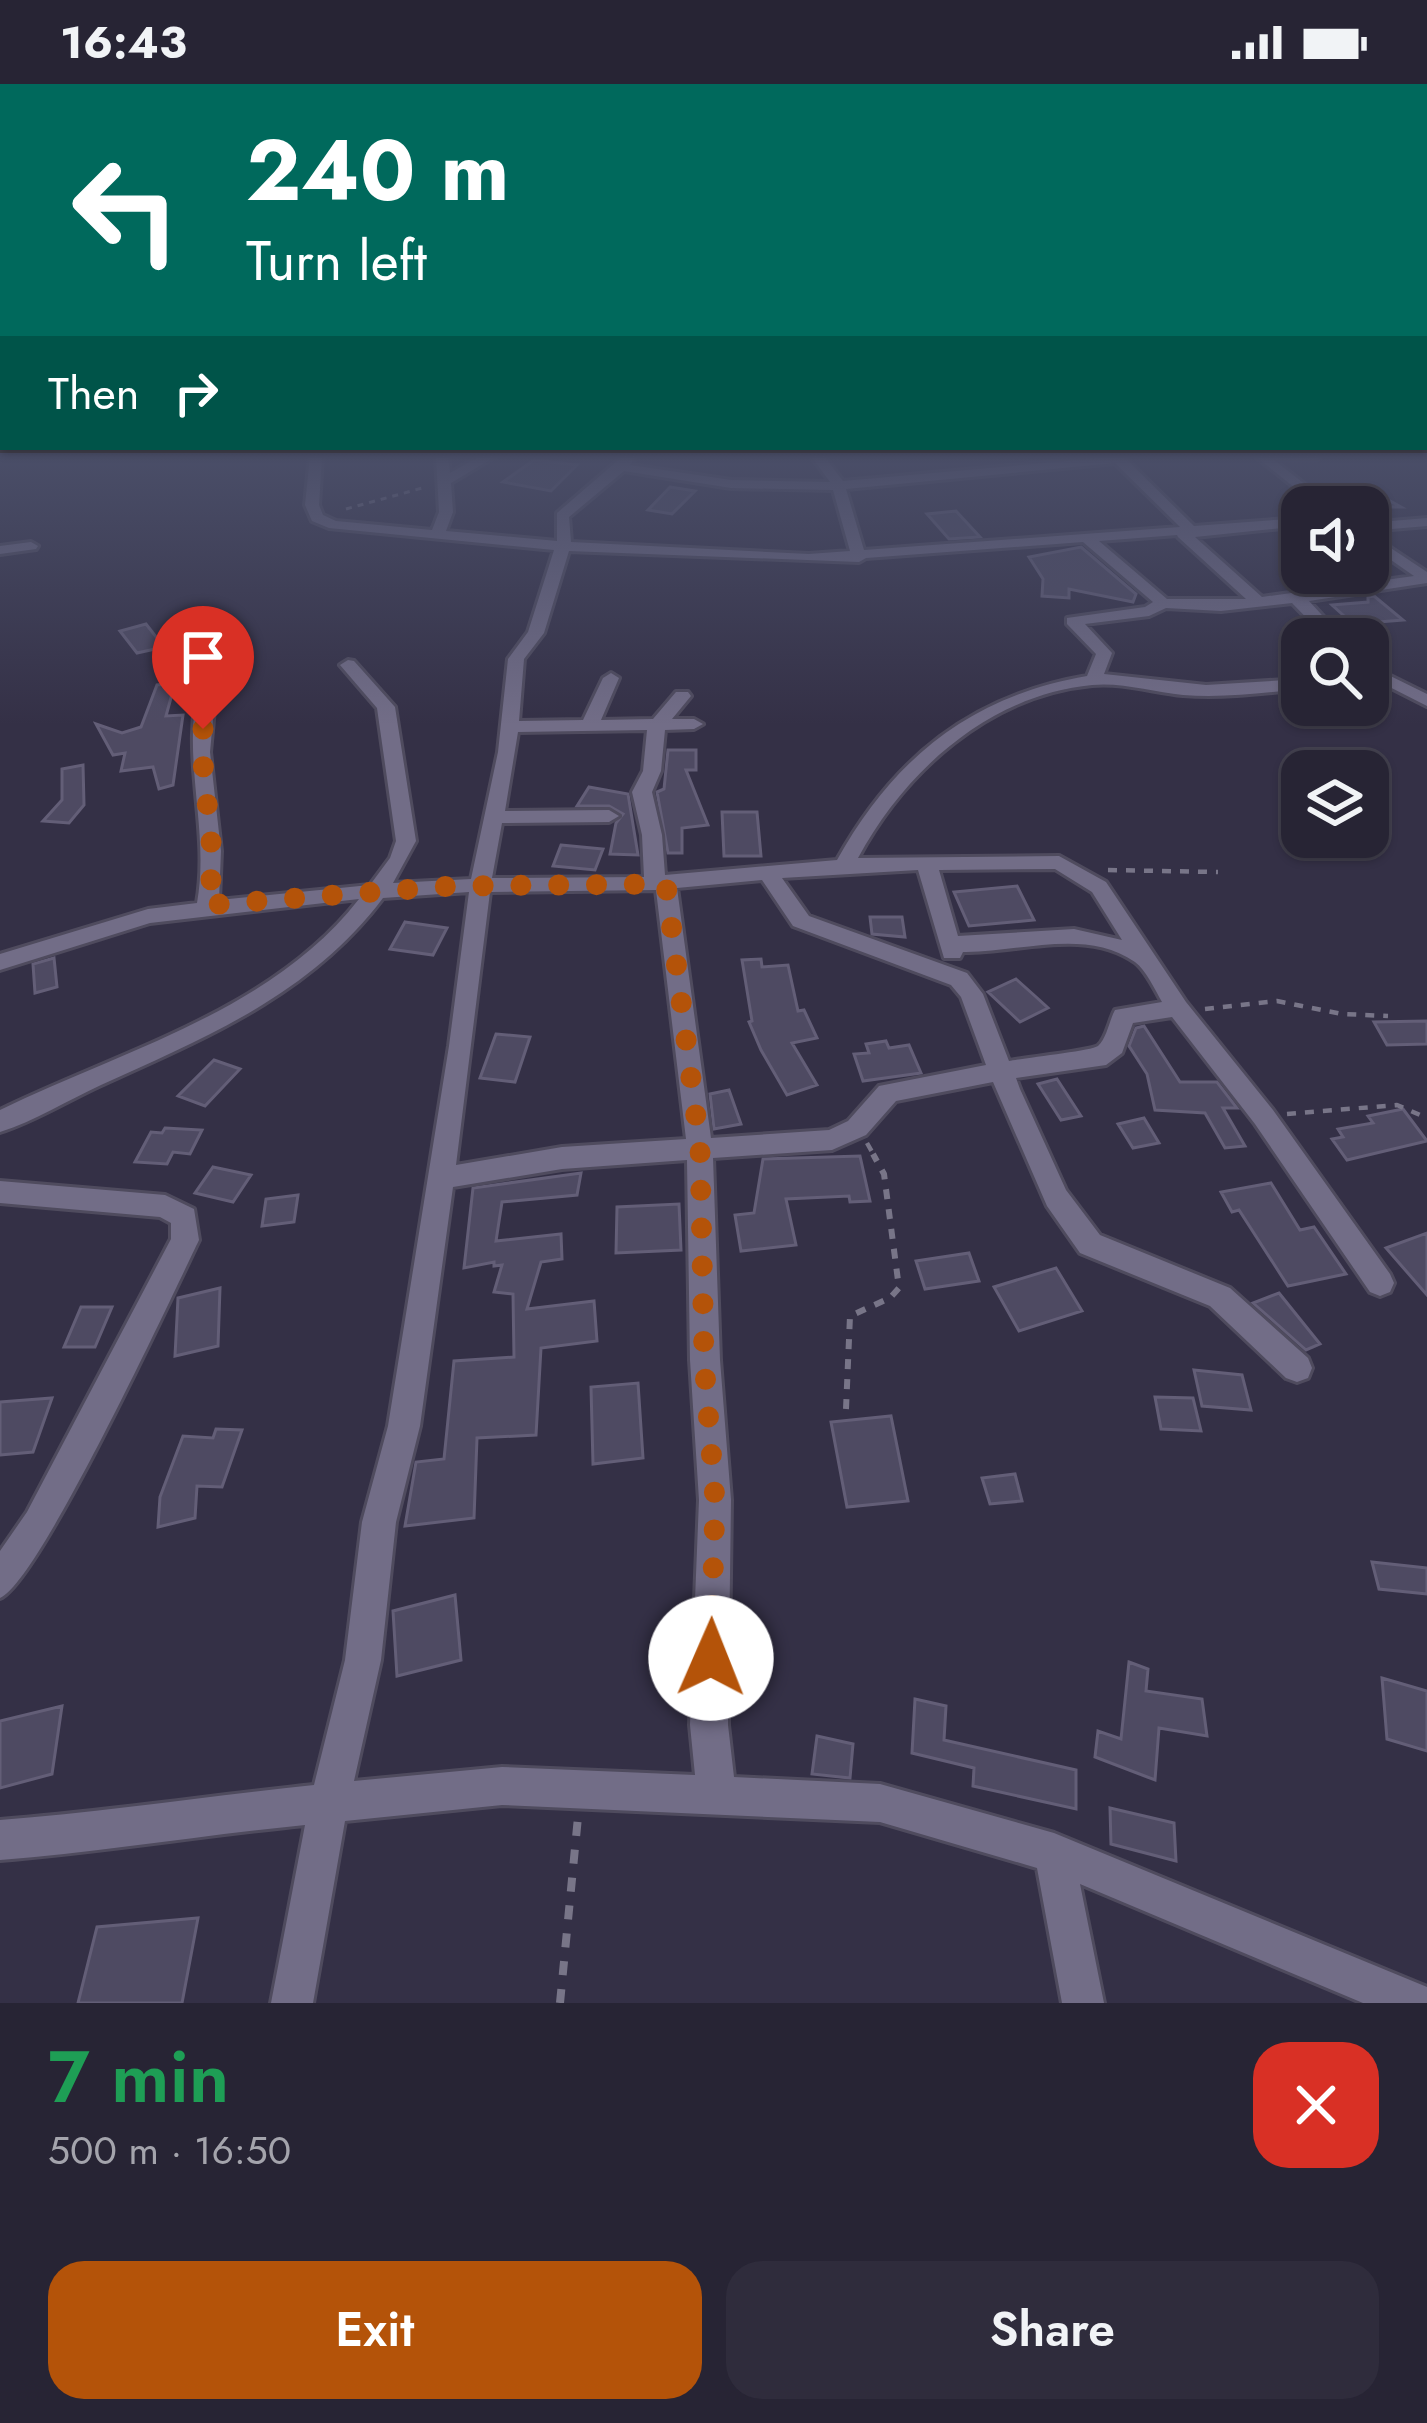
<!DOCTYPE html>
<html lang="en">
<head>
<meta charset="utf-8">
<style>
	body { margin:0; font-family:Jost,sans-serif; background:#2f2c3c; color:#f1f3f6; height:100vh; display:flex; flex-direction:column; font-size:45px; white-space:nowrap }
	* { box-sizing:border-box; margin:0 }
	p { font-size:39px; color:#a4a4ac }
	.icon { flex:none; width:66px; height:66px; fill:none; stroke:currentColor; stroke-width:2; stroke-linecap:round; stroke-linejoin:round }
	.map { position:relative; height:1919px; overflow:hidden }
	.side { display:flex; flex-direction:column; background:#272434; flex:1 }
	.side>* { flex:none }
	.guide { position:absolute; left:0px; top:0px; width:1428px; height:366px; box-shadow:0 3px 9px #0004,0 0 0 3px #43414f; background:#00695c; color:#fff; overflow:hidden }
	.tools { position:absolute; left:1281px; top:402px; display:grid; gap:24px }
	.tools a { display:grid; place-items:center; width:108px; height:108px; border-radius:24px; background:#272434; box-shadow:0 3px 9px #0004,0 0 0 3px #43414f; font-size:60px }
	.pin { position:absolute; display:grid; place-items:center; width:102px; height:102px; color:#fff; margin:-123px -51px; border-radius:50% 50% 50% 0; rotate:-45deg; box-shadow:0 0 12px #0007 }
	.pin .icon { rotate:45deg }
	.me { position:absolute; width:132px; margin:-66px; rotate:1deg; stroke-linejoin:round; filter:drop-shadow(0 0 9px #0008) }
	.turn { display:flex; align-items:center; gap:42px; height:252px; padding:0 48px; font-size:54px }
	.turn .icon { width:156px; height:156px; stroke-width:2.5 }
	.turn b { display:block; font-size:84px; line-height:102px }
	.then { display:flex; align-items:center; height:114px; padding:0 48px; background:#0003; gap:24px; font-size:45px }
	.round { display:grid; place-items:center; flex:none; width:126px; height:126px; border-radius:36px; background:#2f2c3c }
	.head { display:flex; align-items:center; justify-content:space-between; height:204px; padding:0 48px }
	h1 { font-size:72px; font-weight:600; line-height:90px; color:#1e9e55 }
	.button { display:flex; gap:24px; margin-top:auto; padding:24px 48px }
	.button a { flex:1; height:138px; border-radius:36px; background:#b45309; color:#fff; font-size:48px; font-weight:600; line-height:138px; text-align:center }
	.button a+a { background:#2f2c3c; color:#f1f3f6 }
	.status { display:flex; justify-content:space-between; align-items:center; height:84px; padding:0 60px; background:#272434; direction:ltr }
	.status svg { height:33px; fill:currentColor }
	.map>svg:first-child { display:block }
	.building { fill:#4e4a62; stroke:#635e77; stroke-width:3 }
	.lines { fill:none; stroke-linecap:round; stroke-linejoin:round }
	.minor-casing { stroke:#4f4b5e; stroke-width:6 }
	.path-far3 { stroke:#787588; stroke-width:3; stroke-dasharray:6 6; stroke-linecap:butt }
	.path-far2 { stroke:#787588; stroke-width:4.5; stroke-dasharray:9 9; stroke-linecap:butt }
	.path-far1 { stroke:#787588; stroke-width:6; stroke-dasharray:10 10; stroke-linecap:butt }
	.path { stroke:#787588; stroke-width:8; stroke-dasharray:14 14; stroke-linecap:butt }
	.minor { fill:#726d87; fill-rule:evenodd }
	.route { stroke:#b45309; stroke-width:21; stroke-dasharray:0 37.8 }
</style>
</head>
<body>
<div class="status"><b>16:43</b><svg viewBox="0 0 49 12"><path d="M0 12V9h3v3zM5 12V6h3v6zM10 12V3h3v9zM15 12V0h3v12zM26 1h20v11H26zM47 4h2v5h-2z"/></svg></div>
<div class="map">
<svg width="1427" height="1919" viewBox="0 0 1427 1919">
	<rect width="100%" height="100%" fill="#343046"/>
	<!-- building -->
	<path class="building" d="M534 376 577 381 551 407 503 398Z
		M670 403 695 407 672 430 648 426Z
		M1365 403 1401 423H1338L1324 409Z
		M956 427 980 453 949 455 927 430Z
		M1081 463 1136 510 1133 518 1069 505V514L1042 512 1043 495 1029 473Z
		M1374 512 1403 536 1353 540 1332 521 1368 518V513Z
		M146 540 164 563 137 569 120 547Z
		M175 599 166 632 183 631 173 701 159 705 153 683 121 687 125 669 113 671 96 640 122 649 141 643 157 601Z
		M668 666H696V686H686L708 741 682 744V769H668L657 708 664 705Z
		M83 681 84 721 69 739 43 737 62 716V685Z
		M589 703 628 710 638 771 610 770 616 739 623 730 609 722H577Z
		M722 728H757L761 772H724Z
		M561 761 603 765 595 786 553 782Z
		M1017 802 1034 836 969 842 954 808Z
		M870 833H902L905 853 872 850Z
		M405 838 447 844 433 871 390 865Z
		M54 874 57 903 35 909 33 880Z
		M761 875 762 883 788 881 798 927 804 926 817 954 792 959 817 1001 787 1011 761 966 749 938 752 937 742 876Z
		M1016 895 1035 912 1048 924 1020 938 988 908Z
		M1427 937V960L1387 961 1374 938Z
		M1144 942 1180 998H1217L1237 1024H1223L1245 1062 1225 1064 1205 1029 1155 1026 1147 990 1129 962 1136 944Z
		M496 950 530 953 515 998 480 994Z
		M886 957 889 964 909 961 921 989 863 997 854 970 869 969 866 960Z
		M214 976 240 985 205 1022 178 1012Z
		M1057 995 1081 1032 1061 1036 1038 1000Z
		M729 1006 741 1040 714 1045 710 1010Z
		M1403 1025 1427 1057 1347 1076 1332 1055 1343 1053 1338 1045 1373 1039 1368 1032Z
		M1144 1034 1159 1059 1133 1064 1118 1040Z
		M165 1044 202 1046 190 1070 173 1068 167 1080 135 1078 151 1048 162 1049Z
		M860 1072 870 1117 850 1118 849 1112 786 1115 796 1161 741 1167 735 1131 754 1129 763 1075Z
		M213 1083 251 1091 233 1118 195 1109Z
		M581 1089 577 1111 502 1118 496 1157 561 1150 562 1175 541 1178 527 1225 594 1217 597 1257 541 1264 536 1351 477 1354 474 1434 405 1442 416 1378 444 1375 454 1277 514 1273 513 1210 494 1208 502 1181 494 1182V1178L464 1184 473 1104Z
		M1271 1099 1300 1146 1314 1143 1346 1190 1288 1202 1239 1126 1232 1128 1221 1108Z
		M298 1111 294 1138 262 1142 266 1115Z
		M679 1120 681 1166 616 1169 617 1123Z
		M1427 1149V1211L1386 1164Z
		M969 1169 979 1197 925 1205 916 1177Z
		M1056 1184 1082 1227 1019 1247 994 1203Z
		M220 1204 218 1262 175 1272 178 1214Z
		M1279 1209 1320 1260 1306 1266 1253 1219Z
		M81 1223H112L95 1263H64Z
		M1194 1286 1242 1291 1251 1326 1202 1322Z
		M638 1299 643 1374 593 1380 591 1303Z
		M1155 1313 1193 1314 1201 1347 1161 1345Z
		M52 1314 33 1368 0 1371V1318Z
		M891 1332 908 1417 847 1423 831 1338Z
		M216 1345 242 1346 222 1403 197 1402 195 1434 158 1443 160 1413 183 1352 213 1354Z
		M1015 1390 1022 1417 990 1420 982 1394Z
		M1372 1478 1427 1484V1510L1379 1505Z
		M455 1511 461 1576 397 1592 393 1527Z
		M1129 1578 1148 1585 1146 1607 1202 1615 1207 1652 1159 1644 1155 1696 1095 1673 1098 1647 1121 1655Z
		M1382 1594 1427 1607V1667L1387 1655Z
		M915 1615 946 1622 944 1656 1076 1686V1725L973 1702 974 1684 912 1669Z
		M62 1622 52 1690 0 1704V1637Z
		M817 1652 853 1660 850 1694 812 1690Z
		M1110 1724 1174 1739 1176 1777 1111 1760Z
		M198 1834 182 1919H78L97 1843Z"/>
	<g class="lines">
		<defs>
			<path id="minor" d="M310 372H322L319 421 323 431 336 437 432 446 439 428 436 372H448L450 389 480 372H496L451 399 453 428 446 447 557 457V429L623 372H636L630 381 731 396 830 398 811 372H824L843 397 1123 372 1194 442 1302 434V442L1195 453 1262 513 1414 492 1368 460V449L1427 488V499L1309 517 1344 555H1327L1292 519 1221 527 1166 524 1149 532 1085 540 1112 569 1104 590 1206 601 1302 595V605C1263 609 1223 614 1183 611 1153 608 1122 598 1092 601 989 611 905 687 858 774L1059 772 1106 798 1186 918 1273 1026 1390 1190 1394 1199 1390 1208 1380 1212 1370 1208 1255 1040 1172 933 1133 939 1122 969 1106 981 1016 994 1020 1005 1066 1106 1100 1151 1230 1204 1308 1274 1312 1284 1308 1294 1297 1298 1286 1294 1210 1222 1080 1169 1047 1122 993 998 896 1017 866 1051 832 1066 713 1074 720 1276 731 1416 728 1641 734 1693 880 1700 1054 1749 1427 1903V1919H1363L1080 1800 1104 1919H1062L1037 1784 880 1738 502 1721 345 1737 313 1919H271L305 1741C203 1751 102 1768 0 1776V1736C105 1728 209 1712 314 1701L345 1576 362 1438 388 1342 449 962 469 808 383 814C311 910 207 953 101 1001 68 1016 35 1037 0 1048V1026C123 966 272 927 359 815L150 839 0 886V870L148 825 197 819C211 742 177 665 203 589L217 593 210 668 221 767 219 816 370 801 390 774 396 757 377 624 340 581 348 576 354 577 395 623 416 757 393 799 471 795 498 668 508 575 528 548 554 466 329 444 312 437 305 421ZM1115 379 1180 443 864 466 846 405ZM624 387 731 404 833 406 850 467 809 470 571 458 569 433ZM1177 451 1178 453 1246 515H1167L1099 457ZM1083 458 1153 518 1145 523 1067 534V540L1096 570 1087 592C971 612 894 674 837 776L665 791 662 751 652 708 661 687 665 646 694 645 703 640 694 635H672L691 612 688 608H676L653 635 601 636 619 594 611 589 603 594 583 636 519 637 524 575 544 549 569 467 859 478 866 474ZM647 646 643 687 632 708 642 751 644 793 492 794 502 739 609 738 619 732 609 726 505 727 518 648ZM1055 785 1092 808 1122 856 1074 845 958 852 939 786ZM918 786 944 874H960L963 868C1018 869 1085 843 1135 878 1146 886 1155 906 1162 918L1115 926C1109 937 1107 954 1098 962 1091 967 1024 974 1009 977L983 910 967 889 809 832 782 794ZM762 796 793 842 951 901 961 913 986 981 879 1002 848 1037 829 1046 711 1054 677 804ZM656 806 686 1055 562 1063 456 1081 490 808ZM687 1076 690 1276 699 1416 690 1641 695 1691 502 1683 354 1697 381 1576 396 1438 420 1342 453 1103 562 1085Z
				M1255 372H1322L1316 376H1274L1334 423H1319Z
				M1427 434V442L1368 447V439Z
				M31 458 38 462 36 465 0 470V462Z
				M1368 581 1427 610V622L1368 592Z
				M0 1097 165 1111 194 1125 199 1156C172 1212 39 1498 0 1514V1467L27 1428 171 1155V1139L160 1133 0 1119Z"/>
		</defs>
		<!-- minor casing -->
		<use href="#minor" class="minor-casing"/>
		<!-- path-far3 -->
		<path class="path-far3" d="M346 425 426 403"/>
		<!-- path-far2 -->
		<path class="path-far2" d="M1108 786 1218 788
			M1205 925 1277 917 1342 930 1388 932
			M1287 1030 1397 1021 1427 1034
			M867 1059 875 1073"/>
		<!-- path-far1 -->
		<path class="path-far1" d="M846 1325 850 1232 890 1214 899 1204 884 1090 873 1070"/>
		<!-- path -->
		<path class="path" d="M560 1919 578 1733"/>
		<!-- minor -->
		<use href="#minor" class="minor"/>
	</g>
	<!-- sky -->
	<linearGradient id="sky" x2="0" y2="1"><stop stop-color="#1d1a26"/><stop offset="0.58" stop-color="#4a4e68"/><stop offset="1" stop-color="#4a4e68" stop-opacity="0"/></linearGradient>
	<rect width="1427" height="641" fill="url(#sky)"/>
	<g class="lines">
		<!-- route -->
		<path class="route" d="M203 645C199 705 221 761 207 821L452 802 666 800 700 1064 704 1276 715 1416 711 1574"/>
	</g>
</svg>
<div class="tools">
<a><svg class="icon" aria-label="sound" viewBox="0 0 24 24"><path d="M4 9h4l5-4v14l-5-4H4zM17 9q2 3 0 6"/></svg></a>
<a><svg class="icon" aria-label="search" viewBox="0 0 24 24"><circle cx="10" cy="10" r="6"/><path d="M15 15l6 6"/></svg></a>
<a><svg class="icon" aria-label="layers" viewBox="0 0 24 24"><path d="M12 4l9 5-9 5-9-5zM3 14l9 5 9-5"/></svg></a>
</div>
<div class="pin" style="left:203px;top:645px;background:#d93025"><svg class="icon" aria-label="arrive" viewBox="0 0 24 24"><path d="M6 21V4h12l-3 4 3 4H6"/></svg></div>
<svg class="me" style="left:711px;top:1574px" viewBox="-20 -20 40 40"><circle r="19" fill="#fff"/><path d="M0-13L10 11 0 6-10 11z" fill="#b45309"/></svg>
<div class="guide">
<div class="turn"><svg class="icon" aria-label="left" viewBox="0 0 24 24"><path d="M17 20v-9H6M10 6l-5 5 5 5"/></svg><div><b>240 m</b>Turn left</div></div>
<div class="then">Then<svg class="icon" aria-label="right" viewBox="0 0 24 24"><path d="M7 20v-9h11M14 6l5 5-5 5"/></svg></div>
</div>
</div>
<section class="side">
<div class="head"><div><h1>7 min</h1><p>500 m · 16:50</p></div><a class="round" style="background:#d93025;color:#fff"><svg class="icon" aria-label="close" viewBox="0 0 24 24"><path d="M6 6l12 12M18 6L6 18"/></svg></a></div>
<div class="button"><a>Exit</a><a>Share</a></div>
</section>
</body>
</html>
